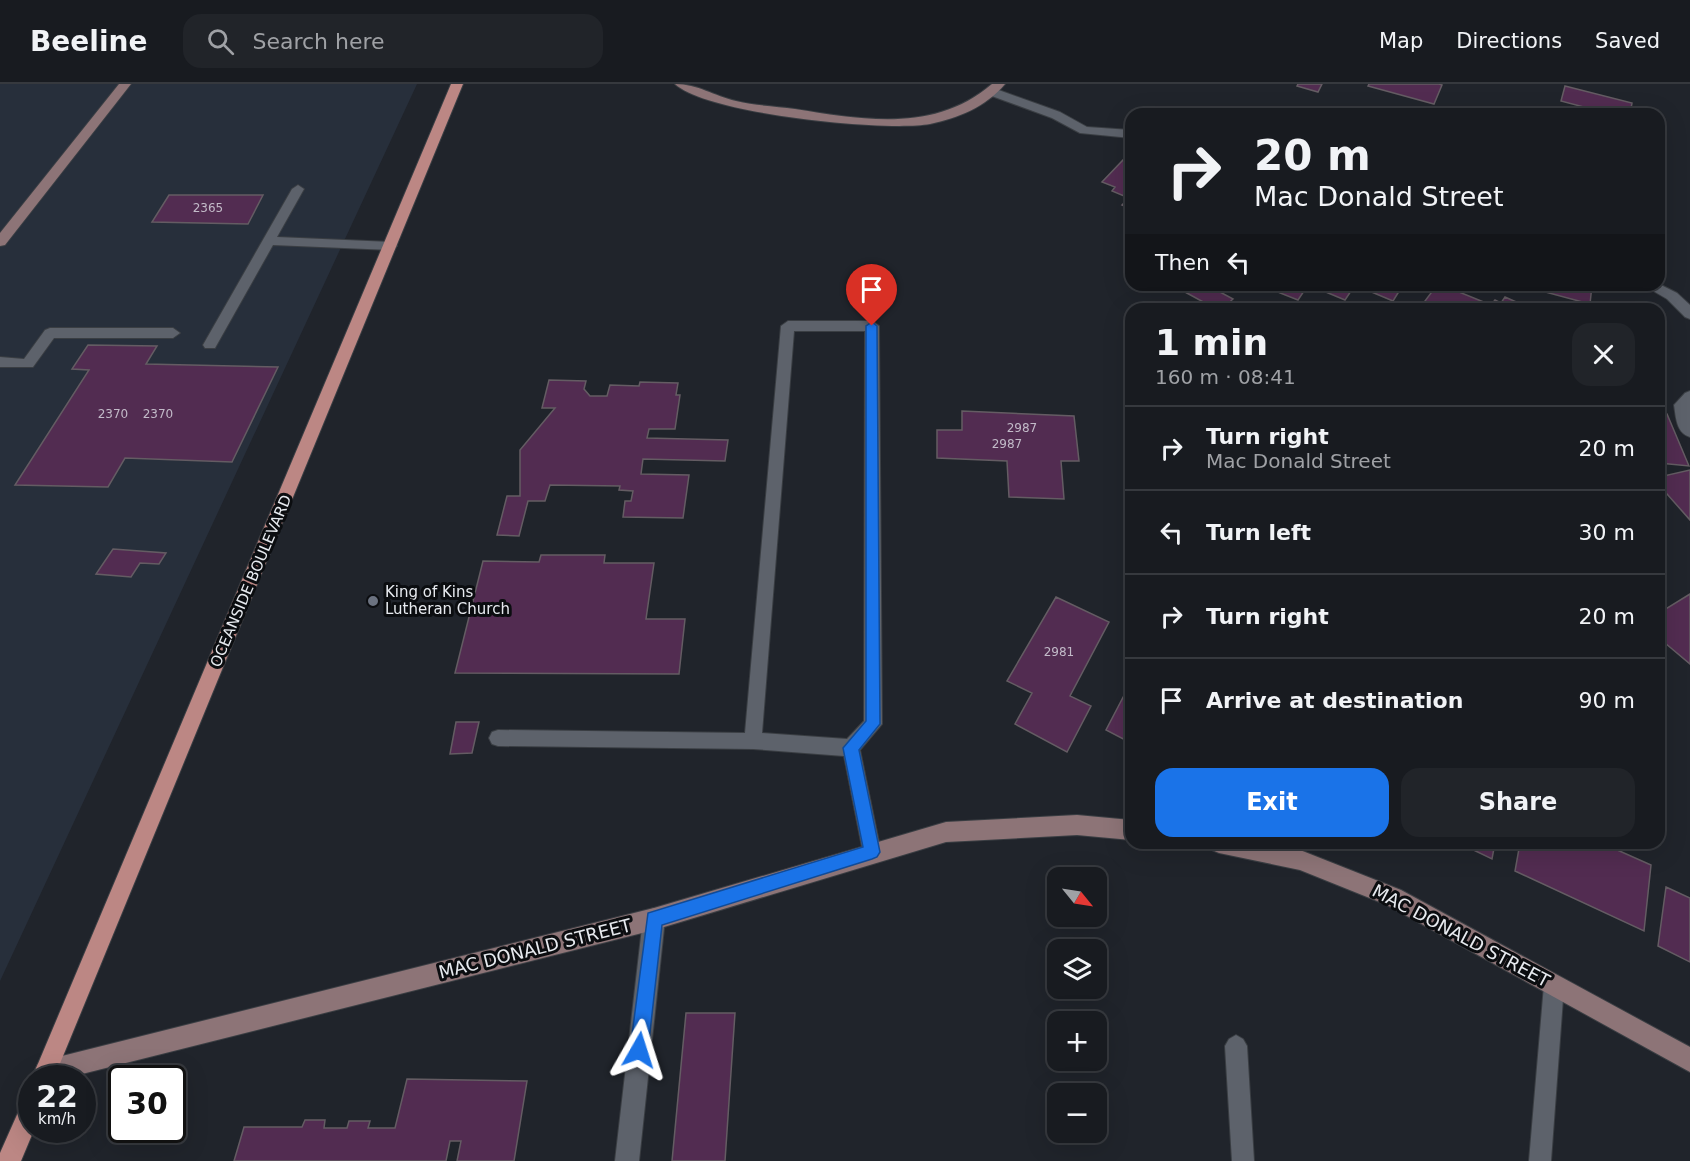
<!DOCTYPE html>
<html lang="en">
<head>
<meta charset="utf-8">
<style>
	body { margin:0; font-family:"DejaVu Sans",sans-serif; background:#212429; color:#f1f3f6; height:100vh; display:flex; flex-direction:column; font-size:22px; white-space:nowrap }
	* { box-sizing:border-box; margin:0 }
	p { font-size:20px; color:#9fa1a5 }
	.icon { flex:none; width:33px; height:33px; fill:none; stroke:currentColor; stroke-width:2; stroke-linecap:round; stroke-linejoin:round }
	.map { position:relative; flex:1; overflow:hidden }
	.drawer { position:absolute; left:1125px; top:219px; width:540px; height:546px; display:flex; flex-direction:column; background:#181b20; border-radius:18px; box-shadow:0 6px 24px #0002,0 0 0 2px #36393e }
	.drawer>* { flex:none }
	.guide { position:absolute; left:1125px; top:24px; width:540px; height:183px; border-radius:18px; box-shadow:0 6px 24px #0002,0 0 0 2px #36393e; background:#181b20; color:#f1f3f6; overflow:hidden }
	.needle { width:39px; rotate:120deg }
	.buttons { position:absolute; left:1047px; top:783px; display:grid; gap:12px }
	.buttons a { display:grid; place-items:center; width:60px; height:60px; border-radius:12px; background:#181b20; box-shadow:0 6px 24px #0002,0 0 0 2px #36393e; font-size:30px }
	.speed { position:absolute; left:18px; top:981px; display:flex; gap:12px; font-size:30px; font-weight:700; text-align:center }
	.speed>* { display:grid; place-content:center; width:78px; height:78px; border-radius:50%; background:#181b20; box-shadow:0 6px 24px #0002,0 0 0 2px #36393e; line-height:1 }
	.speed small { font-size:15px; font-weight:400 }
	.speed .limit { border:3px solid #111; border-radius:9px; background:#fff; color:#111 }
	.pin { position:absolute; display:grid; place-items:center; width:51px; height:51px; color:#fff; margin:-62px -26px; border-radius:50% 50% 50% 0; rotate:-45deg; box-shadow:0 0 6px #0007 }
	.pin .icon { rotate:45deg }
	.me { position:absolute; width:66px; margin:-33px; rotate:6deg; stroke-linejoin:round; filter:drop-shadow(0 0 4px #0008) }
	.turn { display:flex; align-items:center; gap:21px; height:126px; padding:0 30px; font-size:27px }
	.turn .icon { width:78px; height:78px; stroke-width:2.5 }
	.turn b { display:block; font-size:42px; line-height:51px }
	.then { display:flex; align-items:center; height:57px; padding:0 30px; background:#0003; gap:12px; font-size:22px }
	.round { display:grid; place-items:center; flex:none; width:63px; height:63px; border-radius:18px; background:#212429 }
	.head { display:flex; align-items:center; justify-content:space-between; height:102px; padding:0 30px }
	h1 { font-size:36px; font-weight:700; line-height:45px }
	.button { display:flex; gap:12px; margin-top:auto; padding:12px 30px }
	.button a { flex:1; height:69px; border-radius:18px; background:#1a73e8; color:#fff; font-size:24px; font-weight:700; line-height:69px; text-align:center }
	.button a+a { background:#212429; color:#f1f3f6 }
	ul { padding:0; list-style:none }
	li { display:flex; align-items:center; gap:18px; height:84px; padding:0 30px; border-top:2px solid #36393e }
	li div { flex:1 }
	li b { display:block; font-size:22px }
	li em { font-style:normal }
	header { display:flex; align-items:center; gap:36px; box-sizing:border-box; height:84px; padding:0 30px; background:#181b20; border-bottom:2px solid #36393e }
	header strong { font-size:28px }
	nav { display:flex; gap:33px; margin-inline-start:auto; font-size:21px }
	.search { width:420px; height:54px; background:#212429; display:flex; align-items:center; gap:15px; box-sizing:border-box; padding:0 21px; border-radius:18px; color:#9fa1a5; font-size:22px }
	.map>svg:first-child { display:block }
	.built { fill:#272f3b }
	.building { fill:#522c51; stroke:#645c63; stroke-width:1.5 }
	.lines { fill:none; stroke-linecap:round; stroke-linejoin:round }
	.lane-casing { stroke:#3a3e43; stroke-width:2 }
	.street-casing { stroke:#3a3e43; stroke-width:2 }
	.secondary-casing { stroke:#3a3e43; stroke-width:2 }
	.primary-casing { stroke:#3a3e43; stroke-width:2 }
	.lane { fill:#5d626b; fill-rule:evenodd }
	.street { fill:#5d626b; fill-rule:evenodd }
	.secondary { fill:#8d7477; fill-rule:evenodd }
	.primary { fill:#bc8784; fill-rule:evenodd }
	.route { fill:#1a73e8; stroke:#114b97; stroke-width:1.5 }
	.worship-dot { fill:#6b7280; stroke:#0b0d10; stroke-width:2 }
	.labels { text-anchor:middle; stroke-width:6; stroke-linejoin:round; paint-order:stroke }
	.number-label { font-size:12px; fill:#c2bac8 }
	.street-label { font-size:15px; fill:#e7eaef; stroke:#0b0d10 }
	.poi-label { font-size:15px; fill:#e7eaef; stroke:#0b0d10; text-anchor:start }
	.near-street-label { font-size:18px; fill:#e7eaef; stroke:#0b0d10 }
</style>
</head>
<body>
<header>
<strong>Beeline</strong>
<div class="search"><svg class="icon" aria-label="search" viewBox="0 0 24 24"><circle cx="10" cy="10" r="6"/><path d="M15 15l6 6"/></svg>Search here</div>
<nav><a>Map</a><a>Directions</a><a>Saved</a></nav>
</header>
<div class="map">
<svg width="1690" height="1077" viewBox="0 0 1690 1077">
	<rect width="100%" height="100%" fill="#20242b"/>
	<!-- built -->
	<path class="built" d="M0 0H417L0 897Z"/>
	<!-- building -->
	<path class="building" d="M1298 0H1322L1318 8 1297 2Z
		M1369 0H1439L1442 1 1434 20 1368 2Z
		M1565 2 1632 19 1630 30H1610L1561 17Z
		M1124 75 1131 78V125L1122 121 1129 114 1112 107 1115 103 1102 98Z
		M169 111H263L248 140 152 138Z
		M1193 201H1207L1233 215 1222 225H1216L1185 208Z
		M1274 201H1308L1298 216 1275 207 1278 203Z
		M1309 201H1403L1393 217 1355 201 1345 216Z
		M1437 201H1453L1462 205 1459 208 1491 221 1495 216 1501 219 1505 213 1523 221 1522 224 1525 225H1419Z
		M1519 201H1592L1590 220Z
		M88 261 157 262 146 280 278 283 232 378 125 374 108 403 15 401 89 286 72 285Z
		M549 296 586 297 584 305 590 312H607L610 301 639 302 640 298 678 299 676 311H680L675 345H649L647 354 728 356 725 377 643 375 641 390 689 391 683 434 623 433 625 417H631L633 407 619 406 620 402 550 401 545 417H528L519 452 497 451 507 412H520V366L555 324H542Z
		M962 327 1074 332 1079 377H1061L1064 415 1009 413 1007 377 937 374V346H962Z
		M1659 329 1667 330 1689 382 1659 379Z
		M1690 386V436L1659 401V393Z
		M113 465 166 469 159 480 140 479 131 493 96 490Z
		M541 471H605L604 479H654L646 535H685L679 590 455 589 483 477 539 478Z
		M1690 510V580L1659 554V527L1661 528Z
		M1056 513 1109 538 1070 612 1091 622 1067 668 1015 640 1032 609 1007 597Z
		M1131 598V659L1106 646Z
		M456 638H479L472 669 450 670Z
		M1459 759H1495L1492 775Z
		M1520 759H1616L1615 765 1651 781 1644 847 1515 787Z
		M1666 803 1690 814V878L1658 862Z
		M686 929H735L725 1077H672Z
		M407 995 527 997 514 1077H457L461 1057H450L446 1077H234L244 1043H302L305 1036H325L324 1044H347L349 1037H370L368 1044H395Z"/>
	<g class="lines">
		<defs>
			<path id="lane" d="M298 101 304 105 277 153 391 158 397 162 391 166 273 161 215 264H205L203 261 292 105Z
				M788 237H872L879 242 882 640 860 666 881 768 879 775 872 777 865 775 863 768 844 672 753 665 498 662 492 660 489 654 492 648 498 646 745 649 781 242ZM794 247H865L864 637 847 655 762 649Z
				M50 244H173L180 249 173 254H54L33 283H0V273L24 275 45 246Z
				M1554 891 1561 894 1564 901 1551 1077H1529L1544 901 1547 894Z
				M1236 951 1243 955 1247 962 1254 1077H1232L1225 962 1229 955Z"/>
			<path id="street" d="M993 4 1060 28 1087 43 1131 46V54L1080 49 1052 34 989 11 987 8Z
				M1659 200 1677 209 1690 221V235L1685 233 1667 215 1643 201Z
				M1690 307V353C1676 349 1676 333 1674 321L1685 309Z
				M654 824 662 827 665 835 639 1077H615L643 835 646 827Z"/>
			<path id="secondary" d="M119 0H131L5 161 0 162V149Z
				M675 0C698 0 714 12 736 17 755 22 776 22 795 25 864 36 935 49 992 0H1005C986 23 958 34 930 40 885 48 707 30 675 0Z
				M1077 731 1131 736V756L1077 751 946 758 654 846 66 994H37L34 988 38 980 46 976 654 824 946 738Z
				M1209 759H1268L1300 766 1401 806 1690 963V988L1387 821 1300 786 1219 769 1212 766Z"/>
			<path id="primary" d="M451 0H463L54 994H32Z
				M32 1011V1046H34L21 1077H0V1069L24 1015Z"/>
		</defs>
		<!-- lane casing -->
		<use href="#lane" class="lane-casing"/>
		<!-- street casing -->
		<use href="#street" class="street-casing"/>
		<!-- secondary casing -->
		<use href="#secondary" class="secondary-casing"/>
		<!-- primary casing -->
		<use href="#primary" class="primary-casing"/>
		<!-- lane -->
		<use href="#lane" class="lane"/>
		<!-- street -->
		<use href="#street" class="street"/>
		<!-- secondary -->
		<use href="#secondary" class="secondary"/>
		<!-- primary -->
		<use href="#primary" class="primary"/>
	</g>
	<!-- route -->
	<path class="route" d="M872 238 877 242 880 640 859 666 880 768 877 773 872 775 662 841 648 966 645 972 639 975 633 972 630 966 648 829 863 763 843 664 866 637V242Z"/>
	<!-- markers -->
	<circle class="worship-dot" cx="373" cy="517" r="6"/>
	<g class="labels">
		<!-- number labels -->
		<g class="number-label">
			<text x="208" y="128">2365</text>
			<text x="113" y="334">2370</text>
			<text x="158" y="334">2370</text>
			<text x="1022" y="348">2987</text>
			<text x="1007" y="364">2987</text>
			<text x="1059" y="572">2981</text>
		</g>
		<!-- street labels -->
		<g class="street-label">
			<text transform="translate(251 497) rotate(-67)" y="5">OCEANSIDE BOULEVARD</text>
		</g>
		<!-- poi labels -->
		<g class="poi-label">
			<text x="385" y="513">King of Kins<tspan x="385" dy="17">Lutheran Church</tspan></text>
		</g>
		<!-- near-street labels -->
		<g class="near-street-label">
			<text transform="translate(1461 852) rotate(28)" y="6">MAC DONALD STREET</text>
			<text transform="translate(535 865) rotate(-14)" y="6">MAC DONALD STREET</text>
		</g>
	</g>
</svg>
<div class="buttons">
<a><svg class="needle" viewBox="-14 -14 28 28"><path d="M0-13l5 13h-10z" fill="#e53935"/><path d="M0 13l5-13h-10z" fill="#9fa1a5"/></svg></a>
<a><svg class="icon" aria-label="layers" viewBox="0 0 24 24"><path d="M12 4l9 5-9 5-9-5zM3 14l9 5 9-5"/></svg></a>
<a>+</a>
<a>−</a>
</div>
<div class="speed"><div>22<small>km/h</small></div><div class="limit">30</div></div>
<div class="pin" style="left:872px;top:242px;background:#d93025"><svg class="icon" aria-label="arrive" viewBox="0 0 24 24"><path d="M6 21V4h12l-3 4 3 4H6"/></svg></div>
<svg class="me" style="left:639px;top:966px" viewBox="-20 -20 40 40"><path d="M0-17L14 15 0 8-14 15z" fill="#1a73e8" stroke="#fff" stroke-width="4"/></svg>
<div class="guide">
<div class="turn"><svg class="icon" aria-label="right" viewBox="0 0 24 24"><path d="M7 20v-9h11M14 6l5 5-5 5"/></svg><div><b>20 m</b>Mac Donald Street</div></div>
<div class="then">Then<svg class="icon" aria-label="left" viewBox="0 0 24 24"><path d="M17 20v-9H6M10 6l-5 5 5 5"/></svg></div>
</div>
<section class="drawer">
<div class="head"><div><h1>1 min</h1><p>160 m · 08:41</p></div><a class="round"><svg class="icon" aria-label="close" viewBox="0 0 24 24"><path d="M6 6l12 12M18 6L6 18"/></svg></a></div>
<ul>
<li><svg class="icon" aria-label="right" viewBox="0 0 24 24"><path d="M7 20v-9h11M14 6l5 5-5 5"/></svg><div><b>Turn right</b><p>Mac Donald Street</p></div><em>20 m</em></li>
<li><svg class="icon" aria-label="left" viewBox="0 0 24 24"><path d="M17 20v-9H6M10 6l-5 5 5 5"/></svg><div><b>Turn left</b></div><em>30 m</em></li>
<li><svg class="icon" aria-label="right" viewBox="0 0 24 24"><path d="M7 20v-9h11M14 6l5 5-5 5"/></svg><div><b>Turn right</b></div><em>20 m</em></li>
<li><svg class="icon" aria-label="arrive" viewBox="0 0 24 24"><path d="M6 21V4h12l-3 4 3 4H6"/></svg><div><b>Arrive at destination</b></div><em>90 m</em></li>
</ul>
<div class="button"><a>Exit</a><a>Share</a></div>
</section>
</div>
</body>
</html>
